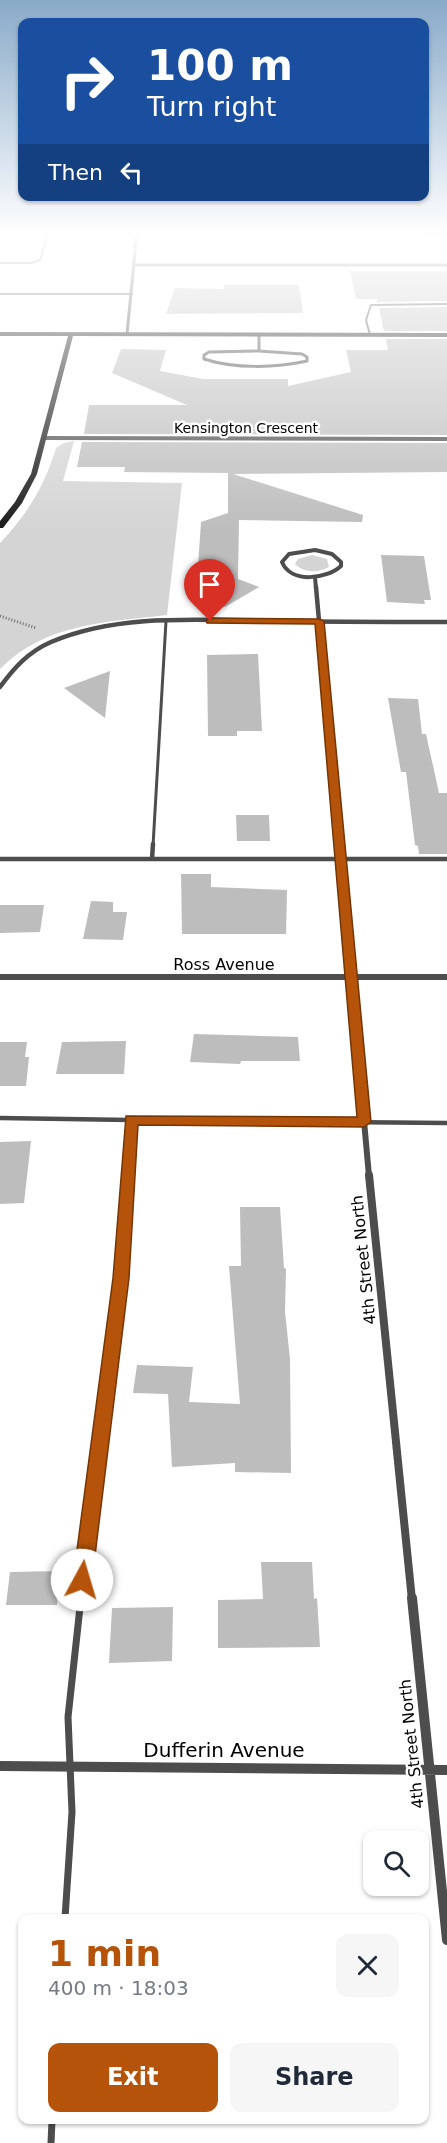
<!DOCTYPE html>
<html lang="en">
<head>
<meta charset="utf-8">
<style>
	body { margin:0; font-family:"DejaVu Sans",sans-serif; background:#f6f6f7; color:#1f2937; height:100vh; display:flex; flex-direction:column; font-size:22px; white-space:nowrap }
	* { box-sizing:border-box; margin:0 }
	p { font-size:20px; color:#747a83 }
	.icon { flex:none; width:33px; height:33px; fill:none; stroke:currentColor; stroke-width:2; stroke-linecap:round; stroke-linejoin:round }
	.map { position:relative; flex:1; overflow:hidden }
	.sheet { position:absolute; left:18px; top:1914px; width:411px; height:210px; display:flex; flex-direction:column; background:#fff; border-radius:12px; box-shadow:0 2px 4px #0004 }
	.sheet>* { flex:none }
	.guide { position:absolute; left:18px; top:18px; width:411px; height:183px; border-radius:12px; box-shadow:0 2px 4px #0004; background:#1a4fa0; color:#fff; overflow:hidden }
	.tools { position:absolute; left:363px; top:1830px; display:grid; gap:12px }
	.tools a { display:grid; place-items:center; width:66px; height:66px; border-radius:12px; background:#fff; box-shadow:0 2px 4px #0004; font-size:30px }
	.pin { position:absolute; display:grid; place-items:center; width:51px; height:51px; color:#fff; margin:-62px -26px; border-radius:50% 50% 50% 0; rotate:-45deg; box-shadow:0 0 6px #0007 }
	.pin .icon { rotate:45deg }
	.me { position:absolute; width:66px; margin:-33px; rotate:6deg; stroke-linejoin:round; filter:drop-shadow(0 0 4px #0008) }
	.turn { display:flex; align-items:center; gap:21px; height:126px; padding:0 30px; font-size:27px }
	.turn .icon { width:78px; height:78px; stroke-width:2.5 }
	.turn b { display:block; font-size:42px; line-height:51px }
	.then { display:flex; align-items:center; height:57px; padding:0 30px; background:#0003; gap:12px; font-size:22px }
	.round { display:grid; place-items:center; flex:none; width:63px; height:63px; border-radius:12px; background:#f6f6f7 }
	.head { display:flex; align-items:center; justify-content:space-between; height:102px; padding:0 30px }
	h1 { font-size:36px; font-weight:700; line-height:45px; color:#b45309 }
	.primary-button { display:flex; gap:12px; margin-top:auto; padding:12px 30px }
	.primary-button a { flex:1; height:69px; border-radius:12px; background:#b45309; color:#fff; font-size:24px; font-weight:700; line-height:69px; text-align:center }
	.primary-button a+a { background:#f6f6f7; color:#1f2937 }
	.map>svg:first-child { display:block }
	.green { fill:#d4d4d4 }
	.building { fill:#bdbdbd }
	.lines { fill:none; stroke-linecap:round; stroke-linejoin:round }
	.path { stroke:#6f6f6f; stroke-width:3; stroke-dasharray:1 2; stroke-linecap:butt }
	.lane-far4 { stroke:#4d4d4d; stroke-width:2 }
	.lane-far3 { stroke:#4d4d4d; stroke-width:3 }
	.lane-far2 { stroke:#4d4d4d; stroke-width:4.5 }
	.lane-far1 { stroke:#4d4d4d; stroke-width:5 }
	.lane { stroke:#4d4d4d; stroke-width:7 }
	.street-far5 { stroke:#4d4d4d; stroke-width:3 }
	.street-far4 { stroke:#4d4d4d; stroke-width:4 }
	.street-far3 { stroke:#4d4d4d; stroke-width:4.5 }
	.street-far2 { stroke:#4d4d4d; stroke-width:6 }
	.street-far1 { stroke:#4d4d4d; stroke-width:8 }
	.street { stroke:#4d4d4d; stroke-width:10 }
	.secondary { fill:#1a1a1a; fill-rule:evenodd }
	.route { fill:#b45309; stroke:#753606; stroke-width:1.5 }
	.labels { text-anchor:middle; stroke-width:5; stroke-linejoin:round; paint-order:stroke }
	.far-street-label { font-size:14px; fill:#000; stroke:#fff }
	.street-label { font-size:16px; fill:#000; stroke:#fff }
	.near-street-label { font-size:20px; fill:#000; stroke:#fff }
</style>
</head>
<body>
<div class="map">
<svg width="447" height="2143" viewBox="0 0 447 2143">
	<rect width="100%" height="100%" fill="#fff"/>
	<!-- green -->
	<path class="green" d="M74 441 63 481 182 483 167 615C108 622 45 623 0 669V543C27 515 45 485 56 448L64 443Z
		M312 555 327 559 329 567C318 573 304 573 295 564L298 559Z"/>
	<!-- building -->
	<path class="building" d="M350 271H447V301L377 302V299H356Z
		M224 285H299L303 313 166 314 175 288 224 289Z
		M447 307V331H384L379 308Z
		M386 339H447V435L84 434 89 405H187L112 373 121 349 166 350 160 371 203 379H288V386L351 372 346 350H388Z
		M82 442 447 443V472L233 474 363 515 362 522 239 520 238 579 259 587 225 607 196 596 201 522 228 513V473L124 472 125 467H77Z
		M381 555 424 556 431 600H424L425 604 387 602Z
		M258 654 262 731H237V736H208L207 655Z
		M110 671 105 718 64 688Z
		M388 698 418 699 422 734H426L439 793H447V854H419L418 846 415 845 406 772H401Z
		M236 815H269L270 841H237Z
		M181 874H211V887L287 890 286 934H182Z
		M91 901 113 902V912H127L123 940 83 939Z
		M0 905H44L40 932 0 933Z
		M194 1034 298 1037 300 1061H241L240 1064 190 1062Z
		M126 1041 124 1074H56L62 1042Z
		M0 1042H27L25 1057H29L26 1086H0Z
		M31 1141 24 1203 0 1204V1142Z
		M240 1207H280L284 1268 286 1269 285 1312 290 1359 291 1473 235 1472V1463L172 1467 168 1394 133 1393 137 1365 193 1367 189 1402 240 1404 229 1266H241Z
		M261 1562H312L314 1599 317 1598 320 1647 218 1648V1600L263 1599Z
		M60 1571 57 1605H6L10 1572Z
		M173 1607 172 1661 109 1663 112 1608Z"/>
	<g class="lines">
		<!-- path -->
		<path class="path" d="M0 616 36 628"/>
		<!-- lane-far4 -->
		<path class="lane-far4" d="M0 263H31L40 260 48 233
			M0 294H132
			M370 335 366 320 371 305 447 304"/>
		<!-- lane-far3 -->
		<path class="lane-far3" d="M153 846 166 621"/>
		<!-- lane-far2 -->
		<path class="lane-far2" d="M0 859H447
			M152 859 153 844
			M0 1118 131 1120
			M127 1176 131 1120 447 1123"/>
		<!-- lane-far1 -->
		<path class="lane-far1" d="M80 1600 121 1278 128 1175"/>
		<!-- lane -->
		<path class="lane" d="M65 1918 72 1812 68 1717 81 1598
			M51 2143 52 2120"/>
		<!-- street-far5 -->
		<path class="street-far5" d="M0 233 447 234
			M135 265H447
			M127 334 137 231
			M259 334V351
			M259 351 302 354 307 357V361C275 368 235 369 204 359V355L209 352Z"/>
		<!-- street-far4 -->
		<path class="street-far4" d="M45 438 447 439
			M315 550 332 554 341 562V566C327 579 291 584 282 562L289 554Z
			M315 577 316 589"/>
		<!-- street-far3 -->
		<path class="street-far3" d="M316 587 339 846
			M0 687C14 668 28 652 51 642 119 613 200 620 273 621 331 622 389 622 447 622"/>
		<!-- street-far2 -->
		<path class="street-far2" d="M339 844 369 1176
			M0 977H447"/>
		<!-- street-far1 -->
		<path class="street-far1" d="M369 1175 412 1600"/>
		<!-- street -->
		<path class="street" d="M412 1598 447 1940
			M0 1766 447 1770"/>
		<!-- secondary -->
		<path class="secondary" d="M0 332 447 333V337L73 336 37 474 22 503 3 528H0V521L15 502 31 474 68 336H0Z"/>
	</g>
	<!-- sky -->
	<linearGradient id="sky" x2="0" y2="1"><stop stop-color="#89aac9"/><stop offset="0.44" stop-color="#fff"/><stop offset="1" stop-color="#fff" stop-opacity="0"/></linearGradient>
	<rect width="447" height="531" fill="url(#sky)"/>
	<!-- route -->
	<path class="route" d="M210 618 319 619 324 621 371 1122 364 1127 138 1125 129 1278 92 1580 89 1586 82 1589 76 1586 73 1580 113 1278 126 1116 357 1117 315 624 207 623 206 621Z"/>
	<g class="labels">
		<!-- far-street labels -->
		<g class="far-street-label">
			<text x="246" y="433">Kensington Crescent</text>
		</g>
		<!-- street labels -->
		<g class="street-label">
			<text x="224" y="970">Ross Avenue</text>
			<text transform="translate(363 1260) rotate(-96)" y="6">4th Street North</text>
			<text transform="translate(411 1744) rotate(-96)" y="6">4th Street North</text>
		</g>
		<!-- near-street labels -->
		<g class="near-street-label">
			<text x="224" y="1757">Dufferin Avenue</text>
		</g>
	</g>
</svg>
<div class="tools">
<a><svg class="icon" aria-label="search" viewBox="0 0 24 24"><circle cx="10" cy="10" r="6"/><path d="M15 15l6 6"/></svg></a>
</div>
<div class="pin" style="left:210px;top:621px;background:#d93025"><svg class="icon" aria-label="arrive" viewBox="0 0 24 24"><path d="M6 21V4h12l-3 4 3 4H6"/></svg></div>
<svg class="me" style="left:82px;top:1580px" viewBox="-20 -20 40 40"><circle r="19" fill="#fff"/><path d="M0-13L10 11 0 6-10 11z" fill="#b45309"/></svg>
<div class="guide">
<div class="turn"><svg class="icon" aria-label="right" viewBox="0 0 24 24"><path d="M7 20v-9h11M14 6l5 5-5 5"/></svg><div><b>100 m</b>Turn right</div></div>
<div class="then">Then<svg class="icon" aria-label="left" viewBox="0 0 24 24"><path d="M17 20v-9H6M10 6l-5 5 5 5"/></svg></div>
</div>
<section class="sheet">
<div class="head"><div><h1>1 min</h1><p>400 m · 18:03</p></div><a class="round"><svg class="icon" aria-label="close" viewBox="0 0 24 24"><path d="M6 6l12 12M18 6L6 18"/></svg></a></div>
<div class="primary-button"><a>Exit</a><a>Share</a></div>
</section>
</div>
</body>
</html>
